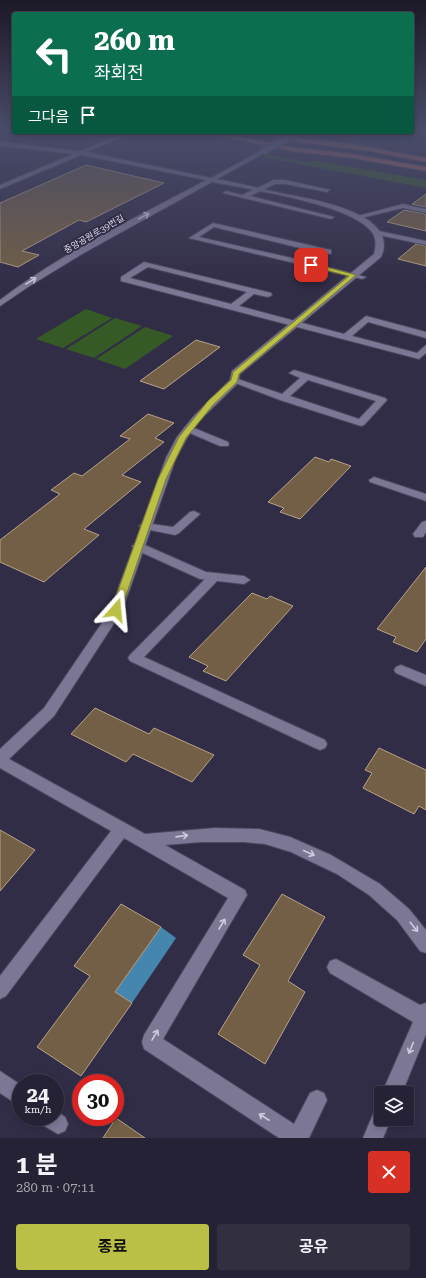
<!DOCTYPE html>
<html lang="ko">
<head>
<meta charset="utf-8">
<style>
	body { margin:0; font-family:"Roboto Serif","Noto Sans KR",serif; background:#322f41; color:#f1f3f6; height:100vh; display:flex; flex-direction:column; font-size:15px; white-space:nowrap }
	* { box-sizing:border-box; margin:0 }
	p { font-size:13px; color:#a4a4ad }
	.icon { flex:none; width:22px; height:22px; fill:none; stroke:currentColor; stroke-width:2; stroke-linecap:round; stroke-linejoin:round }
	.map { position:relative; height:1138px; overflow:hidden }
	.panel { display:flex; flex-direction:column; background:#262235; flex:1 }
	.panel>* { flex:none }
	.hud { position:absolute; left:12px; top:12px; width:402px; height:122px; border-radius:4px; box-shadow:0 2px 6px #0003,0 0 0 1px #423f50; background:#0b6e4f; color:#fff; overflow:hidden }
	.fabs { position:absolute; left:374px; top:1086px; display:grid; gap:8px }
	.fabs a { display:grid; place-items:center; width:40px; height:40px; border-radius:4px; background:#262235; box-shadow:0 2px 6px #0003,0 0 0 1px #423f50; font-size:20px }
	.speed { position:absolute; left:12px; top:1074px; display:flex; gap:8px; font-size:20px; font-weight:700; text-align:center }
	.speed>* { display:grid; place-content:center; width:52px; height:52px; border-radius:50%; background:#262235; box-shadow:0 2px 6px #0003,0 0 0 1px #423f50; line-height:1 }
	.speed small { font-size:10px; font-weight:400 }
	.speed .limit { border:6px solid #d22; background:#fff; color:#111 }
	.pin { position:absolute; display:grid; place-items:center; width:34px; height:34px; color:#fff; margin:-17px; border-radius:8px; box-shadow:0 2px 6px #0006 }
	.me { position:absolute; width:44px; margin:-22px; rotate:18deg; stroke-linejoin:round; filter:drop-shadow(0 0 3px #0008) }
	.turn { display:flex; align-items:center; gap:14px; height:84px; padding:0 16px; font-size:18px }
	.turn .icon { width:52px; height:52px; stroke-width:2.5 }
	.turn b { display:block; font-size:28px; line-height:34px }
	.then { display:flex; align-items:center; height:38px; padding:0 16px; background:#0003; gap:8px; font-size:15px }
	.round { display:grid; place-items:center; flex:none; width:42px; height:42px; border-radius:4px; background:#322f41 }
	.head { display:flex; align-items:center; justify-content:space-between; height:68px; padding:0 16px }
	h1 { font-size:24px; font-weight:700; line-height:30px }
	.button { display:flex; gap:8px; margin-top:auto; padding:8px 16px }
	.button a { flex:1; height:46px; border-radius:4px; background:#bac045; color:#111; font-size:16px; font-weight:700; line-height:46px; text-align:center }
	.button a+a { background:#322f41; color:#f1f3f6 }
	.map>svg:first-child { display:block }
	.green { fill:#365a26 }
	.water { fill:#4586ae }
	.building { fill:#735f45; stroke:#b8a287 }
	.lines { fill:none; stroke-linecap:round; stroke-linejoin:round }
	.lane-casing { stroke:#4c485e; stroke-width:2 }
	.street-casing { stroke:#4c485e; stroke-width:2 }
	.primary-casing { stroke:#4c485e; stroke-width:2 }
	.lane { fill:#7c7795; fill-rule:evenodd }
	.street { fill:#7c7795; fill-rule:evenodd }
	.primary { fill:#bb6a61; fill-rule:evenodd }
	.street-bridge-casing { stroke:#4c485e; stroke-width:8; stroke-linecap:butt }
	.street-bridge { stroke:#7c7795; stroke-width:6 }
	.oneway { stroke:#cecbde }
	.route { fill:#bac045; stroke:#797d2d }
	.labels { text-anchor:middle; stroke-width:4; stroke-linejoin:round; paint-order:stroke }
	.far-street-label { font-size:9px; fill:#dcdaeb; stroke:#322d47 }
</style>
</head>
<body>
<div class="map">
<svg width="426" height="1138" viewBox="0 0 426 1138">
	<rect width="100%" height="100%" fill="#322d47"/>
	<!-- green -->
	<path class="green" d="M265 154 306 162 320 161 426 180V188L262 157Z
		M86 309 112 318 63 348 36 339Z
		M115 318 142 326 94 358 66 349Z
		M145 327 173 336 125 369 96 359Z"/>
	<!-- water -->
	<path class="water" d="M161 927 176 938 132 1003 115 992Z"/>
	<!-- building -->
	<path class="building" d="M86 165 164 183 86 222 79 220 22 251 39 255 18 267 0 262V203Z
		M426 194V207L412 204Z
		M404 210 426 214V231L387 222Z
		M416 244 426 246V266L398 259Z
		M196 340 220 347 164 389 140 381Z
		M148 414 174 423 155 438 164 442 122 475 141 482 84 529 99 535 44 582 0 562V540L60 494 51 490 74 473 82 476 130 439 120 436Z
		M315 457 329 462 331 459 351 466 300 519 280 512 284 508 268 502Z
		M426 567V639L417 652 393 642 396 637 377 629Z
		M252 593 267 599 270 596 293 606 226 681 203 671 208 666 189 657Z
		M95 708 149 734 154 728 214 755 192 782 133 754 126 762 71 734Z
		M379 748 426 770V810L419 806 414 814 363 788 372 773 365 770Z
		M0 830 35 850 0 891Z
		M282 894 325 917 288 981 305 992 265 1064 218 1034 260 965 243 955Z
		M121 904 161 927 115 992 132 1003 81 1076 37 1047 90 976 74 966Z
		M116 1118 145 1138H103Z"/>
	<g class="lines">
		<defs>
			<path id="lane" d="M274 180H285L330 190 327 192 285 184H275L250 196 334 217 331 219 223 193 226 191 242 195Z
				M403 204 426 209V213L403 208 357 219 354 217Z
				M213 223 331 250V254L315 252 303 261 366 277 362 279 189 238ZM214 227 308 250 296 259 199 237Z
				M374 230 426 241V245L374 234Z
				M144 262 271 293 272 295 268 297 254 294 239 306 344 334 366 316 426 332V338L368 322 352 336 417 353 426 345V353L419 359 121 281V277ZM148 267 247 292 231 304 130 278Z
				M294 370 385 398 387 400 364 425 361 426 280 400 230 381 235 378 282 394 300 378 289 373ZM308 380 376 401 359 419 290 396Z
				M189 426 228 442 229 444 228 446H220L185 431 184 429 185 427Z
				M374 477 426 494V501L370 482 369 480Z
				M194 511 200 514 179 533 175 535 145 529 139 526 145 523 173 527 190 512Z
				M426 521V532L423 537H415L413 534 422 522Z
				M138 542 206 572 244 576 250 580 244 584 200 579 134 549 132 546Z
				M401 665 426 675V686L396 673 394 670 396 667Z"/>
			<path id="street" d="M420 129H426V131L421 130Z
				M125 132H133L87 152 211 178 262 150H266V152L217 179C238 183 259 188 280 193 306 198 402 212 381 257L240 374 238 383 199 421 187 438 176 458 122 611 54 716 9 759 145 834 215 828 259 829 290 837 331 855 380 884 409 909 426 930V953L420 951 397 920 369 895 337 874 291 852 265 844 244 842H201L165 845 245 890 247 895 163 1039 294 1124 310 1093 317 1090 324 1093 327 1100 309 1138H279L144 1049 142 1042 144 1035 228 898 124 838 6 996 0 999V976L111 831 0 768V749L44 708 110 611 166 458 177 437 193 417 230 380 232 371 374 254C376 246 377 238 371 231 350 204 248 189 212 182L82 254 28 287 0 306V300C63 252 136 218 206 180L81 155 0 189V185L73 154 0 146V142L80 151Z
				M213 574 217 575 219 578 217 581 144 657 325 740 327 744 325 748 320 750 315 748 130 661 128 658 130 655 209 575Z
				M336 959 420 1005 426 1003V1034L402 1093H382L413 1022 330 973 327 967 330 961Z
				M0 1071 21 1085V1107L0 1093Z
				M381 1109V1119H391L383 1138H363L374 1112Z
				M55 1110 65 1117 68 1124 65 1131 58 1134 41 1124 38 1117H55Z"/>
			<path id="primary" d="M201 132H213L291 147 352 154 426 167V171L352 158 291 151Z
				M259 132C274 132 287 138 301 139 343 141 385 150 426 158V162L369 151 299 142Z"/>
		</defs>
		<!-- lane casing -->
		<use href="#lane" class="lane-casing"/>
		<!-- street casing -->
		<use href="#street" class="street-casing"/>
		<!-- primary casing -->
		<use href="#primary" class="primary-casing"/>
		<!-- lane -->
		<use href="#lane" class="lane"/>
		<!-- street -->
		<use href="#street" class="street"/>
		<!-- primary -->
		<use href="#primary" class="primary"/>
		<defs>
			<path id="street-bridge" d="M264 151 299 132"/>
		</defs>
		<!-- street-bridge casing -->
		<use href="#street-bridge" class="street-bridge-casing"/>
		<!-- street-bridge -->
		<use href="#street-bridge" class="street-bridge"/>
	</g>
	<!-- one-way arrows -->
	<defs><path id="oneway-shaft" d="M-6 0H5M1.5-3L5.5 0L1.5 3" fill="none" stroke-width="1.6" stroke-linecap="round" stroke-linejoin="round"/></defs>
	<g class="oneway">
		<use href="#oneway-shaft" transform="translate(144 216) rotate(-28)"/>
		<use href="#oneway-shaft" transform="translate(31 281) rotate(-31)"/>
		<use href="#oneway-shaft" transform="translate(182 836) rotate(-8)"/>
		<use href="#oneway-shaft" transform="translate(309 853) rotate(24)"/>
		<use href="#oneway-shaft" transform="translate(222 924) rotate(-59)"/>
		<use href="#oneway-shaft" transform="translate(414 927) rotate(51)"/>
		<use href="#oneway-shaft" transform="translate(155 1035) rotate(-59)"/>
		<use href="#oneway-shaft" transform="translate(411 1048) rotate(113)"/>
		<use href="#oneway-shaft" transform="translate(264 1117) rotate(-147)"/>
	</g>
	<!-- sky -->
	<linearGradient id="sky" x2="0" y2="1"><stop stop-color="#1c1927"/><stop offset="0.45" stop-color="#494c69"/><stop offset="1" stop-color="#494c69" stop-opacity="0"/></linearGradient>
	<rect width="426" height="288" fill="url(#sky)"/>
	<!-- route -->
	<path class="route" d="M311 263 356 275 239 374 237 382 213 405 186 438 166 479 121 610 116 614 112 613 111 610 158 479 179 437 208 401 231 380 233 372 349 276 309 266Z"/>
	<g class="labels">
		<!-- far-street labels -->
		<g class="far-street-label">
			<text transform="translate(94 234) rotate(-30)" y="3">중앙공원로39번길</text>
		</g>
	</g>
</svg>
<div class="fabs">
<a><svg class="icon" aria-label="layers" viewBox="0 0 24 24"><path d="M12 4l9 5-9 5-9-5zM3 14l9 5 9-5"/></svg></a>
</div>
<div class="speed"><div>24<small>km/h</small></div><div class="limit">30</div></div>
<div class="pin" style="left:311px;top:265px;background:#d93025"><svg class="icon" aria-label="arrive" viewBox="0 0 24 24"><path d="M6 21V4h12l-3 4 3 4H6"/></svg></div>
<svg class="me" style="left:116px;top:610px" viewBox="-20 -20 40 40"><path d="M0-17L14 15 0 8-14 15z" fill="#bac045" stroke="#fff" stroke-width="4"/></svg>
<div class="hud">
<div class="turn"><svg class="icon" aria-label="left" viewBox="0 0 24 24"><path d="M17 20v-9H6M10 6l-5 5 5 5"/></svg><div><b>260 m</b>좌회전</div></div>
<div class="then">그다음<svg class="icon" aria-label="arrive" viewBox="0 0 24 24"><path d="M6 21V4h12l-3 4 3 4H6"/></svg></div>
</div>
</div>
<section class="panel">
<div class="head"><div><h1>1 분</h1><p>280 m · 07:11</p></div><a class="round" style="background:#d93025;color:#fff"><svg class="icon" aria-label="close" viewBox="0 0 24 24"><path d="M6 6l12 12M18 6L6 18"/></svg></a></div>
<div class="button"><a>종료</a><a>공유</a></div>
</section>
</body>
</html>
